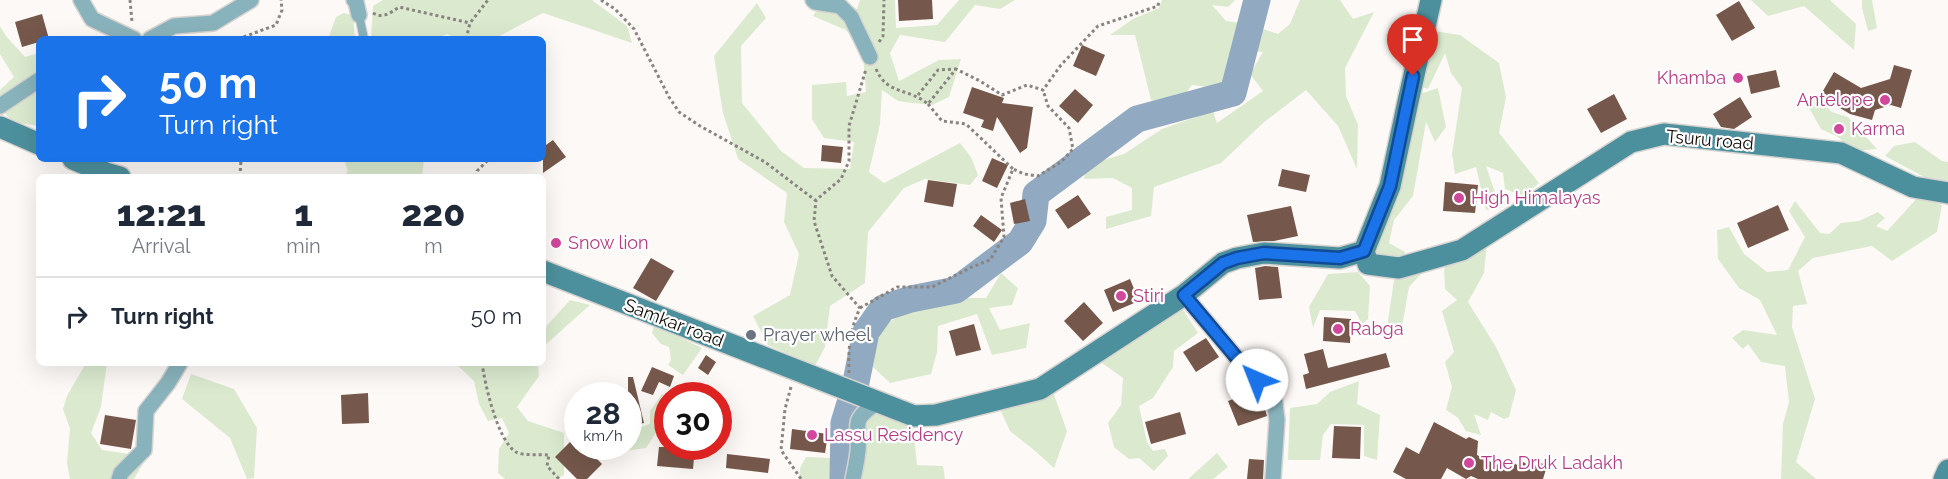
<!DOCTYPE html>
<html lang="en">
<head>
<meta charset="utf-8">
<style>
	body { margin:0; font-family:Raleway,sans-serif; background:#f2f2f3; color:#1f2937; height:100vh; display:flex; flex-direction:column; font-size:22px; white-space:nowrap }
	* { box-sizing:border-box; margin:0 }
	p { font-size:20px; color:#747a83 }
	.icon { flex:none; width:33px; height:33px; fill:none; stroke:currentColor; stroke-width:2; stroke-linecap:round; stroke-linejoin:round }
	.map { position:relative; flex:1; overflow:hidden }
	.side { position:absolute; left:36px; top:174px; width:510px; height:192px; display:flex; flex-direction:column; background:#fff; border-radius:9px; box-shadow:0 6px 24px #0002 }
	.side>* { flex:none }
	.guide { position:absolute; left:36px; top:36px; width:510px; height:126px; border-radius:9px; box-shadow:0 6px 24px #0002; background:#1a73e8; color:#fff; overflow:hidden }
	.speed { position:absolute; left:564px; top:382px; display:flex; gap:12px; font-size:30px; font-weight:700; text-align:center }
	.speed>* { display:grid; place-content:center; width:78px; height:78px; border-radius:50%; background:#fff; box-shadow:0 6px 24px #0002; line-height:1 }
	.speed small { font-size:15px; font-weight:400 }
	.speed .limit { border:9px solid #d22; background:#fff; color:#111 }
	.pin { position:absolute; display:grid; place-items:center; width:51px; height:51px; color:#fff; margin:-62px -26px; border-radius:50% 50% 50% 0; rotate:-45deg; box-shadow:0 0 6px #0007 }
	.pin .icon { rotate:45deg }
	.me { position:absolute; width:66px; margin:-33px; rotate:316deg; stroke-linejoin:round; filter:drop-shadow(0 0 4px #0008) }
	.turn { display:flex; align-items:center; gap:21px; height:126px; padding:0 24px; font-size:27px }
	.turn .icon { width:78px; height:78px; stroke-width:2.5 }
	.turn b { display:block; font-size:42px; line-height:51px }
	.eta { display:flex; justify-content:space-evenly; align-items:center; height:102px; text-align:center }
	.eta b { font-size:36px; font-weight:800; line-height:42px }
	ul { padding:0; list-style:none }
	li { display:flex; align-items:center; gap:18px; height:78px; padding:0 24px; border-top:2px solid #e0e1e3 }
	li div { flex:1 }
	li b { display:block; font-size:22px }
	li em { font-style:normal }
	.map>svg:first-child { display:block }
	.green { fill:#dbeacf }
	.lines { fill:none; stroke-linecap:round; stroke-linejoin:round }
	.river { stroke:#91a9c1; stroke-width:27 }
	.building { fill:#75584b }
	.lane-casing { stroke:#d7d3d0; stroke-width:10 }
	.street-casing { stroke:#d7d3d0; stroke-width:18 }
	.secondary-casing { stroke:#d7d3d0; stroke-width:24 }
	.path { stroke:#898480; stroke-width:3; stroke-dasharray:3 3; stroke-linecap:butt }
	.lane { stroke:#89b3bc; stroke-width:8 }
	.street { stroke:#89b3bc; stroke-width:15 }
	.secondary { stroke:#4d909d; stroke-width:21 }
	.route-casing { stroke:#114b97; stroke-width:15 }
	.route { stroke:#1a73e8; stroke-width:10 }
	.hotel-dot { fill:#d1479c; stroke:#fff; stroke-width:2 }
	.worship-dot { fill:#6b7280; stroke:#fff; stroke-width:2 }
	.labels { text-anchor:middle; stroke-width:4.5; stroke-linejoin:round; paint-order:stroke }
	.hotel-label { font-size:18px; fill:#b23c85; stroke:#fff; text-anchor:start }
	.street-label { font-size:18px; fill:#120c07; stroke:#fff }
	.worship-label { font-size:18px; fill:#5b616d; stroke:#fff; text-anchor:start }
</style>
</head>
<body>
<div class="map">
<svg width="1948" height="479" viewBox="0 0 1948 479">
	<rect width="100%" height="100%" fill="#fdf9f6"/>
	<!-- green -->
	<path class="green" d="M383 0H592L627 26 632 43 543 13 494 39H458L447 34 435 39H371L373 6Z
		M823 0H834L857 9 860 0H895L896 28 937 25 959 0H1015L1000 9 975 5 945 42 900 35 890 53 899 81 939 60 961 59 949 97 932 105 904 102 898 101 882 90 880 124 869 172 884 183 960 143 971 157 978 175 970 185 925 179 904 188 868 232 865 283 830 306 825 347 815 366 768 345 753 316 790 295 799 254 784 222 787 193 738 159 723 113 714 56 757 3 766 18 741 46 742 103 781 151 804 168 850 169 854 142 824 138 812 119V85L846 82 847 96 866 92 863 54 846 30 813 16Z
		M1162 0H1235L1228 7 1212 5 1226 21 1242 23 1234 68 1222 89 1192 85 1176 105 1151 100 1135 35H1110L1133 19 1159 8Z
		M1300 0H1340L1353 19 1374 12 1345 68 1346 96 1358 125 1357 169 1338 126 1306 90 1263 123 1221 163 1154 187 1151 216 1106 229V217L1132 210V188L1113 178 1084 179 1086 165 1124 154 1162 129 1213 111 1217 123 1263 91 1250 74 1263 52 1255 51 1263 29 1278 34 1290 24Z
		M1751 0H1830L1856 24 1854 50 1804 6 1768 16Z
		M1862 0H1872L1877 28 1868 31 1862 8Z
		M344 13 353 15 355 39H328L336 17Z
		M0 26 6 36 25 57 39 53V126L13 122 0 108V90L14 77 0 54Z
		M1434 31 1460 35 1499 63 1506 97 1499 133 1539 183 1523 196 1505 189 1503 173 1486 166 1500 207 1486 210 1476 167 1455 174 1452 154 1462 88 1451 73 1445 53 1428 89 1418 86Z
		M1438 88 1446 127 1435 142 1426 122 1413 196 1394 220 1389 243 1405 252 1403 259 1382 258 1373 252 1397 198 1420 94Z
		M1814 95 1832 112 1848 117 1877 149 1853 151 1838 137 1821 129 1809 108Z
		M1915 142 1942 161 1948 162V185L1926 178 1885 156 1894 146Z
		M344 159H424L422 177H343L348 171Z
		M1919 196 1942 205 1937 232 1892 261 1872 246 1813 258 1798 271 1807 304 1793 306 1792 327 1815 399 1796 462 1816 479H1781L1783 424 1789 402 1785 366 1761 362 1748 344 1743 349 1732 338 1743 330 1777 335 1760 300 1739 288 1718 259 1717 230 1729 227 1744 254 1767 272 1788 270 1805 237 1789 211 1795 201 1820 233 1829 234 1841 223 1859 221 1878 212 1885 218 1876 226 1887 231Z
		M1487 243 1484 273 1468 302 1496 347 1516 390 1509 417 1504 419 1491 412 1488 420 1474 414 1481 435 1466 431 1458 418 1446 410 1452 387 1445 362 1454 352 1442 311 1457 300 1445 289 1444 270 1448 260Z
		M1358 272 1370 286 1368 319 1362 324 1355 311 1320 310 1313 328 1309 307 1328 274Z
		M1001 273 1018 288 1012 305 989 308 1000 330 1030 323 1026 348 992 355 977 314 938 326 937 352 931 374 890 383 873 367 877 329 911 309 940 298H986Z
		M1422 273 1409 287 1402 327H1387L1394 280Z
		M570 300 590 305 543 347V330Z
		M1181 307 1198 333 1174 351 1173 367 1153 398 1139 406 1147 442 1153 451 1165 449 1168 456 1154 471 1139 458 1129 459 1114 447 1108 423 1121 405 1123 378 1099 361Z
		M654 325 702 348 683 375 668 365 671 360 669 347 661 344 652 333Z
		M86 363H107L101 407 91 433 102 450 129 454 144 462 134 479H70L67 463 70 429 63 409 67 396Z
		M455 363H538L539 376 517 407 528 421 564 433V475L557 479H505L498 473 499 449 509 433 502 418 488 421 479 404 474 381Z
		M191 374 234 389 257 428 254 478 247 479 230 438 182 399Z
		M1359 381 1357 404 1380 415 1377 460 1364 456V425L1331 424 1323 435 1320 460H1288L1290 408 1317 404 1330 392Z
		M1053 392 1067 431 1054 468 1034 450 1010 431 999 407Z
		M662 394 667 396V416L646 448 604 454 593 447H628L629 431 650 424V411Z
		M874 410 913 424 917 465 943 466 945 479H860L858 412Z
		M1217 453 1228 467 1213 479H1188Z
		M806 457 832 458V479H799L800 468Z"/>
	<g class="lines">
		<!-- river -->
		<path class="river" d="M843 479 844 423 855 387 866 332 883 308 911 299 956 290 1020 242 1033 221 1036 194 1137 119 1233 93 1257 0"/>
	</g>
	<!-- building -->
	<path class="building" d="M898 0H932L933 19 899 21Z
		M1739 1 1755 28 1732 41 1716 15Z
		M42 14 49 39H39V42L22 47 15 22Z
		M1082 45 1105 55 1096 76 1073 66Z
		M1894 65 1912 70 1901 108 1891 105 1875 110 1872 120 1850 114 1820 96 1834 72 1861 88 1890 79Z
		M1776 70 1780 87 1751 94 1747 76Z
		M972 87 1004 98 1002 103 1033 107 1027 148 1020 153 997 117 993 131 981 127 984 120 963 113Z
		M1075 89 1093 105 1078 123 1059 106Z
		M1614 94 1627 119 1601 133 1587 109Z
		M1740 97 1752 117 1734 129 1721 127 1713 114Z
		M553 140 566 157 543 173V147Z
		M822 145 843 147 841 163 821 161Z
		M992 158 1008 165 997 188 982 181Z
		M1282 169 1310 175 1306 192 1278 186Z
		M928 180 957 184 953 207 924 202Z
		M1445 182 1478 185 1475 213 1443 211Z
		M1078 195 1091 214 1068 229 1055 210Z
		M1025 199 1030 221 1014 224 1010 203Z
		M1778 205 1789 230 1748 248 1737 223Z
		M1291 206 1298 236 1274 241 1253 242 1247 215Z
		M981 215 1002 230 994 242 973 226Z
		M651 258 674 271 656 301 633 288Z
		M1265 266 1278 267 1282 298 1259 300 1255 268Z
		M1130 279 1139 301 1113 312 1104 290Z
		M1084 302 1103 323 1083 341 1064 321Z
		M1324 317 1351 319 1350 343 1323 341Z
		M974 324 981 350 956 356 949 331Z
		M1206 338 1219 357 1196 372 1183 352Z
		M1323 349 1328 368 1386 353 1390 367 1306 389 1303 375 1309 373 1304 354Z
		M706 355 716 362 708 375 698 368Z
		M652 367 674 376 670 387 659 382 653 395 641 391Z
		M628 377H633L644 423 628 426Z
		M1256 391 1261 396 1267 416 1238 426 1228 401Z
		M368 393 369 423 342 424 341 395Z
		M1180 412 1186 434 1151 444 1145 422Z
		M105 415 136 420 131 449 100 444Z
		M1434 422 1466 439 1469 437 1478 441 1477 455 1497 465 1500 461 1507 465 1510 460 1517 465 1520 460 1528 465 1530 461 1536 466 1540 462 1547 466 1543 479H1478L1471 476 1466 479 1447 468 1441 479H1406L1393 472 1406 447 1419 454Z
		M1334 426 1361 427 1360 459 1332 458Z
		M792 429 828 434 825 453 790 449Z
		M578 434V447H585L602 464 587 479H577L555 457Z
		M659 447H695L693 469 657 466Z
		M727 454 770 459 768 473 726 468Z
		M1249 459 1264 460 1263 479H1247Z"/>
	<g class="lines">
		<defs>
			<path id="lane" d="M359 15 364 39"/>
			<path id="street" d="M81 0 92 19 134 39
				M354 0 356 2 359 15
				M813 0 815 2 840 6 851 17 870 57
				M150 39 174 26 213 23 251 0
				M0 106 39 80
				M1184 295 1241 363 1274 396 1277 420 1273 479
				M119 479 121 473 144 450 146 411 168 383 180 363
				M853 479C855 470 857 460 858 451 861 423 848 422 878 402"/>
			<path id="secondary" d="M0 127 39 144
				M73 159 106 173 120 177
				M1364 251 1368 264 1399 268 1462 250 1631 142 1664 134 1841 153 1913 187 1948 193
				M1364 251 1390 186 1409 97 1431 0
				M543 271 914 416 936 415 1040 389 1184 295 1223 263 1237 258 1264 253 1340 258 1364 251
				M1944 479 1948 470"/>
		</defs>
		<!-- lane casing -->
		<use href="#lane" class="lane-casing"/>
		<!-- street casing -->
		<use href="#street" class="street-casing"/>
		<!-- secondary casing -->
		<use href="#secondary" class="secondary-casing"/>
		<!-- path -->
		<path class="path" d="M130 0 132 22
			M601 0 615 9 634 29 669 97 679 112 700 126 765 162 815 200
			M373 13C383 19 390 13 399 7L470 23
			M238 39 276 25 282 10 281 0
			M466 39 470 23 488 0
			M879 42 883 36 884 0
			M876 69C887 95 909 88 928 104L956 69 980 81 1002 95 1027 85 1043 90 1061 65 1098 26 1158 6 1159 0
			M918 95 938 70 956 69
			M928 104 942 121 966 124 1013 169
			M240 177 241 159
			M476 177 477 171 489 159
			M860 308 897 287H932L972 267 990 260 1004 237 1001 198 1013 169 1024 174 1038 176 1061 162 1073 149 1069 128 1048 106 1043 90
			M482 363C485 384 497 440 516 452 523 456 539 454 549 455L547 466 559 479
			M849 373C848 350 850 329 860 308L832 276 814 221 816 200 841 179 849 161V126L866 69
			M791 387 785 409 781 450 801 479"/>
		<!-- lane -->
		<use href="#lane" class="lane"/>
		<!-- street -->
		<use href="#street" class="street"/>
		<!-- secondary -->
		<use href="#secondary" class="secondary"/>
	</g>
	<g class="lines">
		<defs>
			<path id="route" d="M1257 380 1241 363 1184 295 1223 263 1237 258 1264 253 1340 258 1364 251 1390 186 1413 76"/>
		</defs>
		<!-- route casing -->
		<use href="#route" class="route-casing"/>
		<!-- route -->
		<use href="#route" class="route"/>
	</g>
	<!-- markers -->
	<g class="hotel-dot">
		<circle cx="1738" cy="78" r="6"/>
		<circle cx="1885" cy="100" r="6"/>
		<circle cx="1839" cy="129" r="6"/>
		<circle cx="1459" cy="198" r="6"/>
		<circle cx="556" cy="243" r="6"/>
		<circle cx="1121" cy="296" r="6"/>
		<circle cx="1338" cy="329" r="6"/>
		<circle cx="812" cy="435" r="6"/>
		<circle cx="1469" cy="463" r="6"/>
	</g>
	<circle class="worship-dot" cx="751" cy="335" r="6"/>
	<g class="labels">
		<!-- hotel labels -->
		<g class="hotel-label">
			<text x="1726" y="84" text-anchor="end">Khamba</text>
			<text x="1873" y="106" text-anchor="end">Antelope</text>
			<text x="1851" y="135">Karma</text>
			<text x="1471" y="204">High Himalayas</text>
			<text x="568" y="249">Snow lion</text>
			<text x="1133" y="302">Stiri</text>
			<text x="1350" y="335">Rabga</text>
			<text x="824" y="441">Lassu Residency</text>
			<text x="1481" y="469">The Druk Ladakh</text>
		</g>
		<!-- street labels -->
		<g class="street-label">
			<text transform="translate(1710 140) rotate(5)" y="6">Tsuru road</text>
			<text transform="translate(674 323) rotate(21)" y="6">Samkar road</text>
		</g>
		<!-- worship labels -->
		<g class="worship-label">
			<text x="763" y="341">Prayer wheel</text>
		</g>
	</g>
</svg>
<div class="speed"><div>28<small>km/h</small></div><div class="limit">30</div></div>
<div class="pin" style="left:1413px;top:76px;background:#d93025"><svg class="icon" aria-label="arrive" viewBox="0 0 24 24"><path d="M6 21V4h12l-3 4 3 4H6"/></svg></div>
<svg class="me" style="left:1257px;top:380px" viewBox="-20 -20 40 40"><circle r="19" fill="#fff"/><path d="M0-13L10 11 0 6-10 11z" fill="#1a73e8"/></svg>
<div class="guide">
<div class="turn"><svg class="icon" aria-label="right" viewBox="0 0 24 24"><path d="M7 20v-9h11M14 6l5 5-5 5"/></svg><div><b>50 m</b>Turn right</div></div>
</div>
<section class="side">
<div class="eta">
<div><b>12:21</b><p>Arrival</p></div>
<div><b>1</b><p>min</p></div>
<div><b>220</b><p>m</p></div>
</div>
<ul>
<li><svg class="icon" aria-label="right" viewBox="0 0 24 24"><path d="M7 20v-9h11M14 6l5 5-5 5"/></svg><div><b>Turn right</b></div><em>50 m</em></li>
</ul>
</section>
</div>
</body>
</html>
